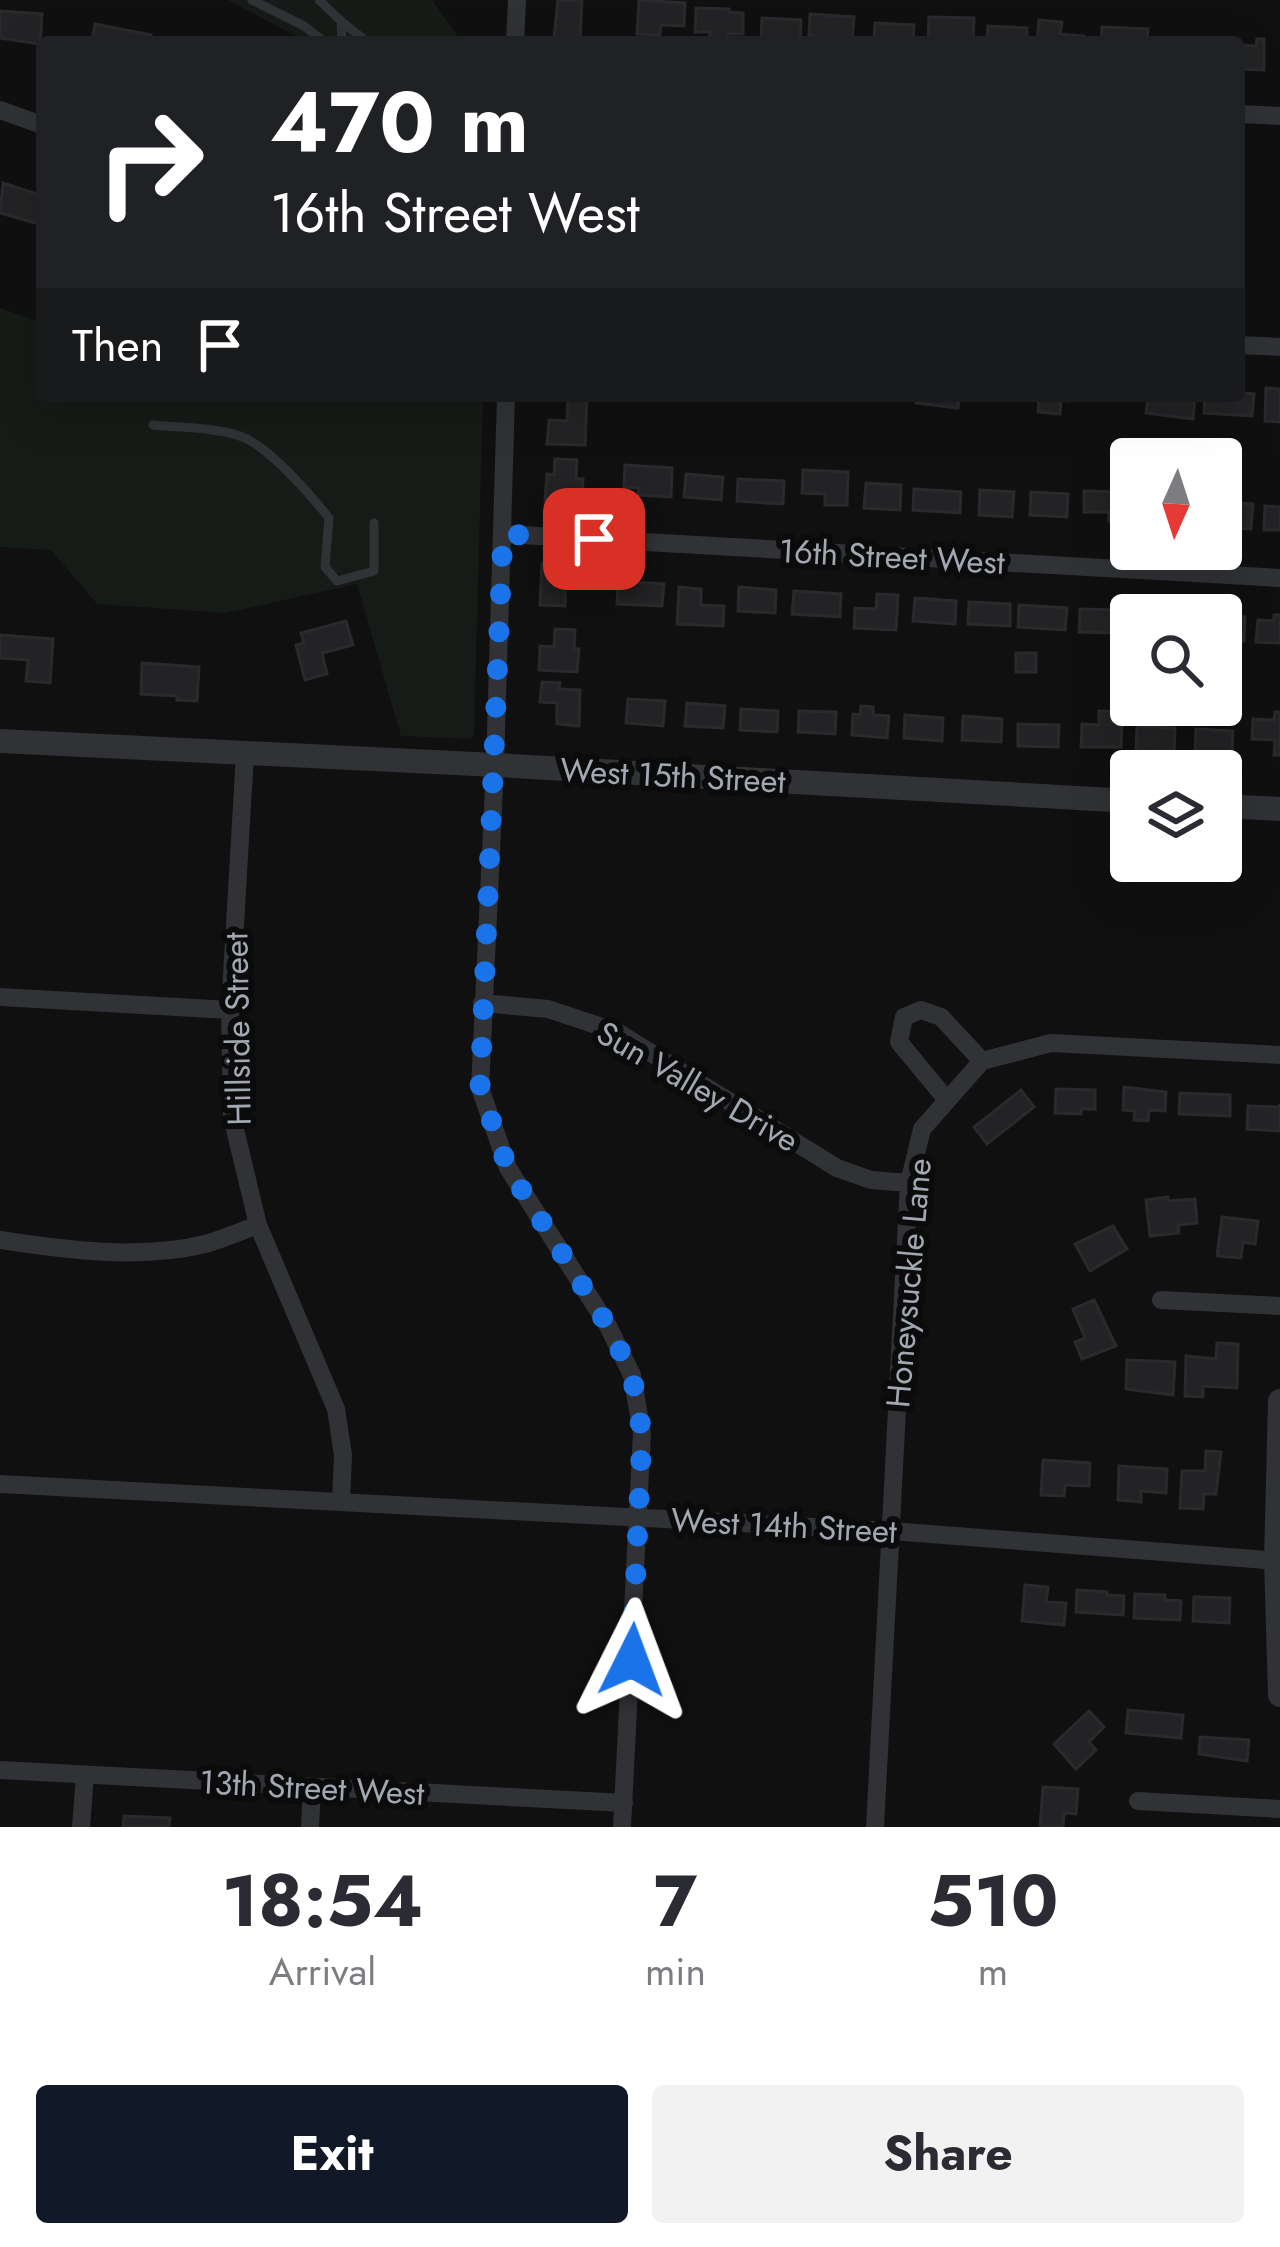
<!DOCTYPE html>
<html lang="en">
<head>
<meta charset="utf-8">
<style>
	body { margin:0; font-family:Jost,sans-serif; background:#f2f2f3; color:#2b2b33; height:100vh; display:flex; flex-direction:column; font-size:45px; white-space:nowrap }
	* { box-sizing:border-box; margin:0 }
	p { font-size:39px; color:#7c7c81 }
	.icon { flex:none; width:66px; height:66px; fill:none; stroke:currentColor; stroke-width:2; stroke-linecap:round; stroke-linejoin:round }
	.map { position:relative; height:1827px; overflow:hidden }
	.details { display:flex; flex-direction:column; background:#fff; flex:1 }
	.details>* { flex:none }
	.hud { position:absolute; left:36px; top:36px; width:1209px; height:366px; border-radius:12px; box-shadow:0 12px 48px #0002; background:#202124; color:#fff; overflow:hidden }
	.needle { width:78px; rotate:183deg }
	.fabs { position:absolute; left:1110px; top:438px; display:grid; gap:24px }
	.fabs a { display:grid; place-items:center; width:132px; height:132px; border-radius:12px; background:#fff; box-shadow:0 12px 48px #0002; font-size:60px }
	.pin { position:absolute; display:grid; place-items:center; width:102px; height:102px; color:#fff; margin:-51px; border-radius:24px; box-shadow:0 6px 18px #0006 }
	.me { position:absolute; width:132px; margin:-66px; rotate:3deg; stroke-linejoin:round; filter:drop-shadow(0 0 9px #0008) }
	.turn { display:flex; align-items:center; gap:42px; height:252px; padding:0 36px; font-size:54px }
	.turn .icon { width:156px; height:156px; stroke-width:2.5 }
	.turn b { display:block; font-size:84px; line-height:102px }
	.then { display:flex; align-items:center; height:114px; padding:0 36px; background:#0003; gap:24px; font-size:45px }
	.eta { display:flex; justify-content:space-evenly; align-items:center; height:204px; text-align:center }
	.eta b { font-size:72px; font-weight:700; line-height:84px }
	.cta { display:flex; gap:24px; margin-top:auto; padding:24px 36px }
	.cta a { flex:1; height:138px; border-radius:12px; background:#111827; color:#fff; font-size:48px; font-weight:700; line-height:138px; text-align:center }
	.cta a+a { background:#f2f2f3; color:#2b2b33 }
	.map>svg:first-child { display:block }
	.green { fill:#161b17 }
	.building { fill:#232325; stroke:#2a2a2d; stroke-width:3 }
	.lines { fill:none; stroke-linecap:round; stroke-linejoin:round }
	.service { stroke:#313236; stroke-width:9 }
	.minor { stroke:#313236; stroke-width:18 }
	.tertiary { stroke:#313236; stroke-width:24 }
	.route { stroke:#1a73e8; stroke-width:21; stroke-dasharray:0 37.8 }
	.labels { text-anchor:middle; stroke-width:12; stroke-linejoin:round; paint-order:stroke }
	.street-label { font-size:33px; fill:#a2a8b1; stroke:#0b0b0c }
</style>
</head>
<body>
<div class="map">
<svg width="1280" height="1827" viewBox="0 0 1280 1827">
	<rect width="100%" height="100%" fill="#101011"/>
	<!-- green -->
	<path class="green" d="M228 0H432L462 42H297L296 36Z
		M0 308 42 323V396H242L255 401 256 396H483L474 736 470 739 401 736 357 584 225 613 97 604 51 550 0 547Z"/>
	<!-- building -->
	<path class="building" d="M558 0H582L580 40 554 38Z
		M639 0 685 3 684 26 661 25 660 35 637 34Z
		M696 8 729 9V12L743 13V34H728V38L710 37V32H695Z
		M0 11 42 14 40 44 0 38Z
		M810 14 854 17 852 39 827 42V38L809 36Z
		M929 17 974 18 973 42 928 40Z
		M762 18 801 20 800 42 761 41Z
		M1039 20 1062 22 1060 34 1084 36 1083 42H1037Z
		M875 23 914 25 913 42H874Z
		M95 24 151 35 149 42H92Z
		M988 26 1027 28 1026 42H987Z
		M1102 27 1148 29 1147 42H1101Z
		M1257 39H1264V70L1239 69V45L1256 46Z
		M3 183 40 195 36 208 42 209V225L0 213Z
		M1266 388 1280 389V422L1265 421Z
		M1239 393 1254 394 1252 416 1204 413 1205 396H1239Z
		M568 396 587 397 585 445 547 444 549 420 567 421Z
		M917 396H959L958 408 916 403Z
		M1031 396H1069L1068 401 1061 400 1060 414 1038 412 1039 399 1030 398Z
		M1148 396H1195L1193 419 1146 413Z
		M555 459 577 460 576 479H583L582 495H565V502H545L547 474 554 475Z
		M625 465 672 468 671 497 638 495 639 488 624 487Z
		M803 470 848 472 847 505H825V494L802 493Z
		M686 474 723 477 721 500 684 497Z
		M738 479 784 481 783 504 737 501Z
		M866 483 901 485 900 510 864 508Z
		M914 489 961 492 960 513 913 510Z
		M980 490 1014 492 1012 517 979 515Z
		M1084 491 1120 492V501H1128V521H1109V512H1084Z
		M1031 492 1068 494 1067 517 1030 515Z
		M1221 502 1253 504 1251 529 1221 528Z
		M1265 506 1280 507V530H1264Z
		M542 563 566 564 565 606 540 605Z
		M618 581 664 584 662 606 617 604Z
		M679 587 701 589V605L724 606 723 626 677 624Z
		M739 587 776 590 775 613 738 611Z
		M794 591 841 594 840 617 792 614Z
		M877 594 898 595 896 630 854 628 855 608 876 609Z
		M915 598 956 601 955 624 913 621Z
		M969 602 1010 604V626L968 624Z
		M1019 605 1067 608 1065 630 1018 627Z
		M1080 609 1117 610 1116 633 1079 632Z
		M1221 615 1245 617 1244 641 1226 640V650H1221Z
		M1274 615H1280V643L1256 642 1258 620 1274 621Z
		M346 621 353 645 322 653 327 674 305 680 296 645 304 643 301 633Z
		M555 629 575 630 574 649H579L577 672 539 670 540 646 554 647Z
		M0 635 53 639 50 683 26 681 28 660 0 658Z
		M1016 653H1036V672H1016Z
		M142 663 199 667 197 701 177 700V696L141 694Z
		M542 682 560 683 559 689 580 690 579 726 557 724V703L540 702Z
		M628 699 665 701 663 726 626 723Z
		M687 703 725 706 723 728 685 726Z
		M861 706 873 707V715L889 716 887 738 852 735 853 714 860 715Z
		M741 709 778 711 777 732 740 730Z
		M799 711 836 712 835 734 798 732Z
		M1099 711 1122 712 1121 747H1081L1082 724 1099 725Z
		M1275 712H1280V755H1274L1275 740 1252 739 1253 719 1274 720Z
		M905 715 943 718 942 741 904 738Z
		M963 716 1002 719 1001 742 962 740Z
		M1018 724 1059 725 1058 747 1018 746Z
		M1137 726 1175 728 1174 751H1136Z
		M1196 729 1233 731 1232 754 1195 752Z
		M1124 1087 1166 1092 1165 1111 1149 1110 1148 1121 1134 1120 1135 1111 1123 1110Z
		M1056 1089 1095 1090V1109H1081V1114L1055 1113Z
		M1021 1090 1034 1107 987 1144 974 1127Z
		M1180 1093 1230 1095V1116L1179 1114Z
		M1280 1104V1131L1247 1129 1248 1106 1280 1107Z
		M1168 1197V1201L1195 1199 1197 1223 1178 1225 1179 1233 1150 1236 1146 1200Z
		M1222 1217 1258 1221 1255 1244 1243 1242 1241 1258 1217 1256Z
		M1113 1226 1127 1249 1090 1271 1075 1244Z
		M1094 1300 1116 1346 1082 1359 1075 1342 1085 1338 1073 1309Z
		M1217 1343 1238 1344 1237 1388 1203 1386V1397L1185 1396 1186 1356 1216 1359Z
		M1127 1360 1175 1362 1173 1395 1126 1389Z
		M1206 1451 1221 1452 1216 1494H1204L1203 1509 1180 1508 1182 1471H1205Z
		M1043 1460 1090 1463 1089 1486 1065 1485 1064 1496 1041 1495Z
		M1119 1466 1167 1469 1166 1493 1141 1491V1502L1118 1500Z
		M1025 1585 1048 1587 1046 1602 1066 1603 1064 1625 1022 1621Z
		M1077 1590 1107 1592V1595L1124 1596 1123 1615 1076 1612Z
		M1135 1594 1165 1595V1600L1181 1601 1180 1620 1134 1618Z
		M1194 1597 1230 1598 1229 1623 1193 1621Z
		M1128 1710 1183 1715 1181 1738 1126 1733Z
		M1089 1711 1104 1727 1089 1742 1096 1750 1076 1769 1054 1744Z
		M1200 1737 1249 1740 1247 1761 1199 1754Z
		M1043 1787 1078 1789 1076 1814 1064 1813 1063 1827H1040Z
		M124 1816 170 1818 169 1827H123Z"/>
	<g class="lines">
		<!-- service -->
		<path class="service" d="M252 0 304 26 325 42
			M319 0 341 21
			M342 42 341 21 367 42
			M153 425C179 428 223 427 247 439 274 453 310 494 329 518L325 567 337 581 374 571V523"/>
		<!-- minor -->
		<path class="minor" d="M515 42 517 0
			M0 110 42 125
			M1239 114 1280 116
			M1239 345 1280 347
			M506 396 495 765 480 1088 508 1168 608 1326 632 1375 642 1433 622 1827
			M503 534 1280 578
			M245 754 230 1010 232 1117 258 1225 336 1409 343 1455 341 1501
			M0 997 230 1010
			M482 1003 548 1009 617 1032 837 1168 871 1180 909 1183
			M947 1100 899 1042 904 1017 921 1010 941 1017 982 1061
			M0 1240C65 1250 140 1260 205 1244 223 1239 241 1231 258 1225
			M1161 1300 1280 1306
			M0 1484 891 1531 1280 1561
			M0 1770 624 1803
			M1138 1801 1280 1809
			M81 1827 85 1775
			M310 1827 312 1787
			M875 1827 909 1183 922 1129 982 1061 1051 1043 1280 1055"/>
		<!-- tertiary -->
		<path class="tertiary" d="M0 741 495 765 1131 801
			M1221 806 1280 809
			M1280 1401 1276 1560 1280 1695"/>
	</g>
	<g class="lines">
		<!-- route -->
		<path class="route" d="M594 539 503 534 480 1088 508 1168 608 1326 632 1375 642 1433 632 1660"/>
	</g>
	<g class="labels">
		<!-- street labels -->
		<g class="street-label">
			<text transform="translate(892 556) rotate(3)" y="12">16th Street West</text>
			<text transform="translate(673 775) rotate(3)" y="12">West 15th Street</text>
			<text transform="translate(237 1029) rotate(-91)" y="12">Hillside Street</text>
			<text transform="translate(698 1086) rotate(30)" y="12">Sun Valley Drive</text>
			<text transform="translate(908 1283) rotate(-85)" y="12">Honeysuckle Lane</text>
			<text transform="translate(784 1525) rotate(3)" y="12">West 14th Street</text>
			<text transform="translate(312 1787) rotate(3)" y="12">13th Street West</text>
		</g>
	</g>
</svg>
<div class="fabs">
<a><svg class="needle" viewBox="-14 -14 28 28"><path d="M0-13l5 13h-10z" fill="#e53935"/><path d="M0 13l5-13h-10z" fill="#7c7c81"/></svg></a>
<a><svg class="icon" aria-label="search" viewBox="0 0 24 24"><circle cx="10" cy="10" r="6"/><path d="M15 15l6 6"/></svg></a>
<a><svg class="icon" aria-label="layers" viewBox="0 0 24 24"><path d="M12 4l9 5-9 5-9-5zM3 14l9 5 9-5"/></svg></a>
</div>
<div class="pin" style="left:594px;top:539px;background:#d93025"><svg class="icon" aria-label="arrive" viewBox="0 0 24 24"><path d="M6 21V4h12l-3 4 3 4H6"/></svg></div>
<svg class="me" style="left:632px;top:1660px" viewBox="-20 -20 40 40"><path d="M0-17L14 15 0 8-14 15z" fill="#1a73e8" stroke="#fff" stroke-width="4"/></svg>
<div class="hud">
<div class="turn"><svg class="icon" aria-label="right" viewBox="0 0 24 24"><path d="M7 20v-9h11M14 6l5 5-5 5"/></svg><div><b>470 m</b>16th Street West</div></div>
<div class="then">Then<svg class="icon" aria-label="arrive" viewBox="0 0 24 24"><path d="M6 21V4h12l-3 4 3 4H6"/></svg></div>
</div>
</div>
<section class="details">
<div class="eta">
<div><b>18:54</b><p>Arrival</p></div>
<div><b>7</b><p>min</p></div>
<div><b>510</b><p>m</p></div>
</div>
<div class="cta"><a>Exit</a><a>Share</a></div>
</section>
</body>
</html>
